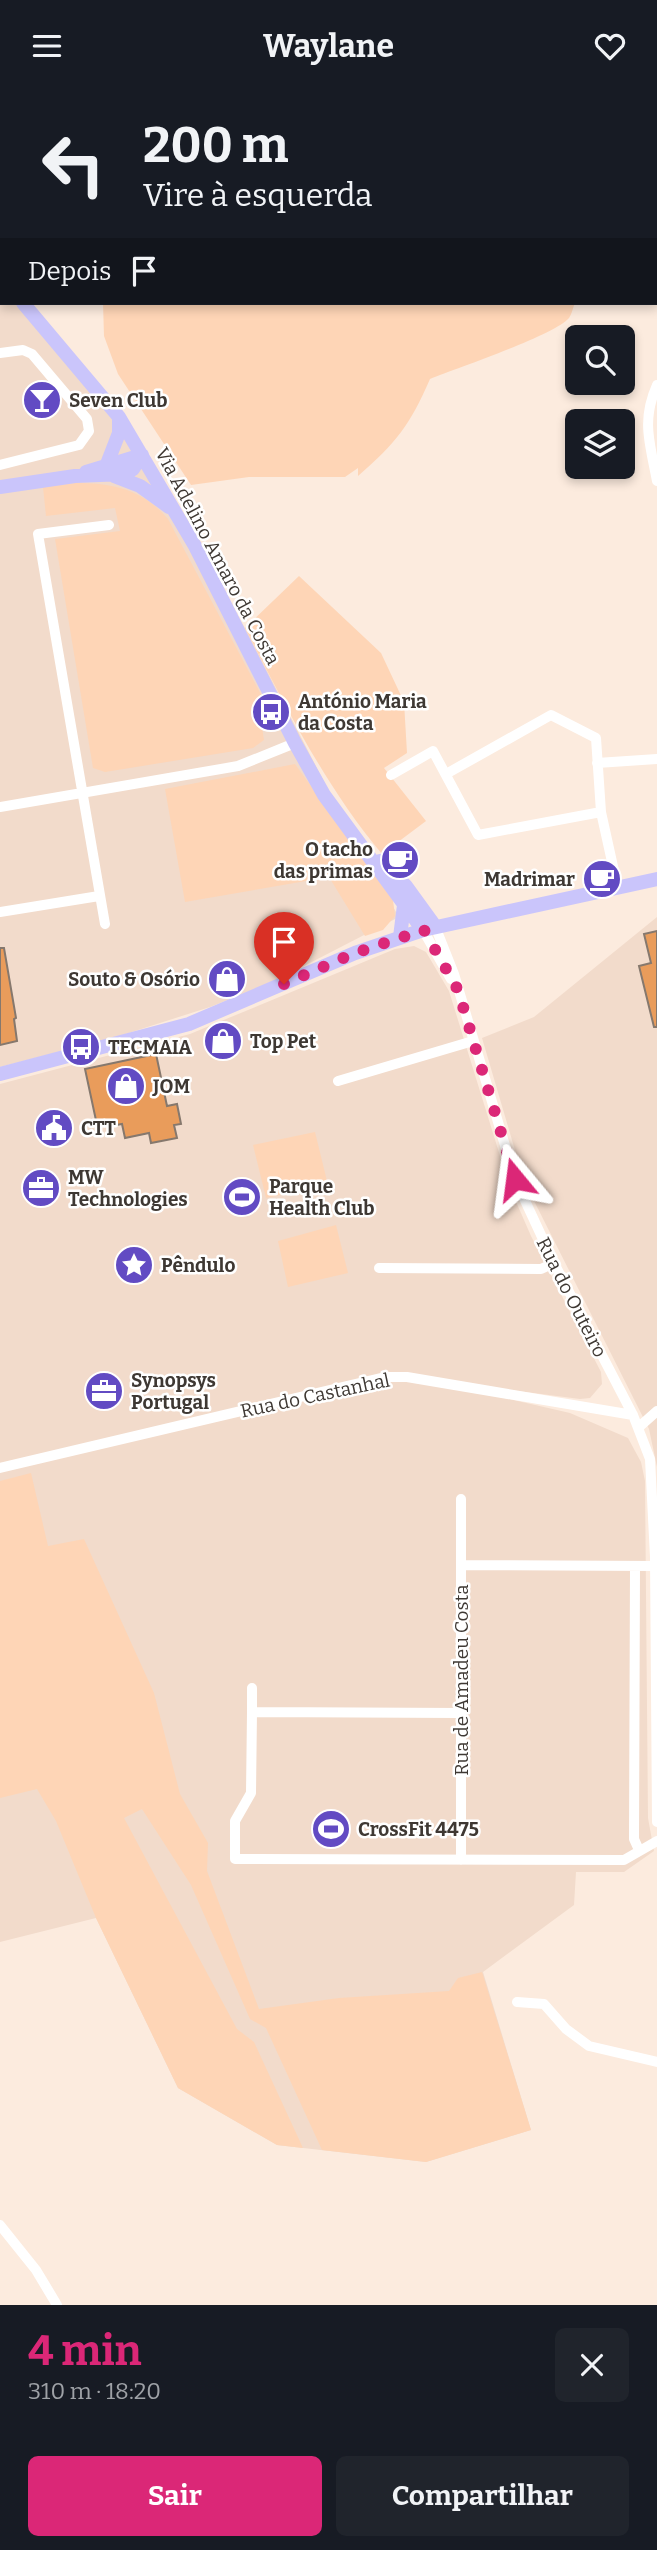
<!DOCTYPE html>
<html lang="pt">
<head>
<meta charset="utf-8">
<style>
	body { margin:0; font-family:Bitter,serif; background:#20242c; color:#f1f3f6; height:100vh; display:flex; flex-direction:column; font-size:26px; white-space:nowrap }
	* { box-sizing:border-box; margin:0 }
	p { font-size:23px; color:#9ea1a6 }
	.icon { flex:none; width:38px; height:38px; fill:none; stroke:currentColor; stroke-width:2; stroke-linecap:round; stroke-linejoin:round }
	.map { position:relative; height:2214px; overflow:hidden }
	.sheet { display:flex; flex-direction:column; background:#171b24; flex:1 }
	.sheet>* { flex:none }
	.banner { position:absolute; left:0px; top:0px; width:658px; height:214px; box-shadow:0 4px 10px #0003; background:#171b24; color:#f1f3f6; overflow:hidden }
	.buttons { position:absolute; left:565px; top:234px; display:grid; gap:14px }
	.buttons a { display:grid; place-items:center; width:70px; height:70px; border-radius:10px; background:#171b24; box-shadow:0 4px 10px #0003; font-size:35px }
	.pin { position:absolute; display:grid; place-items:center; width:60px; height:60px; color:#fff; margin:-72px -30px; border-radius:50% 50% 50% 0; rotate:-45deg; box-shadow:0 0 7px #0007 }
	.pin .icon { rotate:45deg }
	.me { position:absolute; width:77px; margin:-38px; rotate:344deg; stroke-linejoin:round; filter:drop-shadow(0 0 5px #0008) }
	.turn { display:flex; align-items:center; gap:24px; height:147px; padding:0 28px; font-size:32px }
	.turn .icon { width:91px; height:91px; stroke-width:2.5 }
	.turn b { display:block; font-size:49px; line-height:60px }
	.then { display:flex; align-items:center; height:66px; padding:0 28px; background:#0003; gap:14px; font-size:26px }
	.round { display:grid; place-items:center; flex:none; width:74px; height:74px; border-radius:10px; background:#20242c }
	.headline { display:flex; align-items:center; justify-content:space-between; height:119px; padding:0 28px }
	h1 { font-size:42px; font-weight:700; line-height:52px; color:#db2777 }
	.cta { display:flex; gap:14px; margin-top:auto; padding:14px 28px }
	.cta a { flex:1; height:80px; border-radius:10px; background:#db2777; color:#fff; font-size:28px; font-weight:700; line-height:80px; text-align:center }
	.cta a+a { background:#20242c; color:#f1f3f6 }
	header { display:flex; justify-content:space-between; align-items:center; height:91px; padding:0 28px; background:#171b24; font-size:32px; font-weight:700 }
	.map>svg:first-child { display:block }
	.built { fill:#f2dbcb }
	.green { fill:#fed5b6 }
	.building { fill:#e99c5b; stroke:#86786d; stroke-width:2 }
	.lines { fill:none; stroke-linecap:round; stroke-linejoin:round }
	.minor { stroke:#fff; stroke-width:10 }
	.major { stroke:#cac5fb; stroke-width:14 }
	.route { stroke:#db2777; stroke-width:12; stroke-dasharray:0 21.6 }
	.labels { text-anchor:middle; stroke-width:5; stroke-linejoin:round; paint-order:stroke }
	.poi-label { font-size:19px; font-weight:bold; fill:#3e3833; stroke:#fff; text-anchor:start }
	.street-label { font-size:19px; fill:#3e3833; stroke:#fff }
</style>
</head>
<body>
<header><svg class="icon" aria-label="menu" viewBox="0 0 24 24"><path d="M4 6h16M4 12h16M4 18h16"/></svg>Waylane<svg class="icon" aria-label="heart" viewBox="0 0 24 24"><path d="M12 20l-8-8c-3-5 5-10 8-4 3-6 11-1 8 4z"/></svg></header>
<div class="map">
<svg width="657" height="2214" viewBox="0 0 657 2214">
	<rect width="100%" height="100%" fill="#fcebde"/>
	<!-- built -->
	<path class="built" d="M0 180 2 212H26L110 313 245 537 358 757 399 826 273 891 210 916 113 947 0 976Z
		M657 826V1376L649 1338 524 1090 482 947 534 926Z
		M414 855 426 861 449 900 510 1097 531 1145 601 1281 602 1293 590 1307 580 1308 418 1287 570 1322 628 1347 641 1371 645 1390 648 1727 654 1760 624 1781H576L574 1814 483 1881 531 2039 426 2071 277 2054 178 1997 96 1827 0 1851V993L190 943 395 858Z"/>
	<!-- green -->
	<path class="green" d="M103 212H575C573 216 572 223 569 227 555 244 457 277 430 288 410 334 396 352 358 385V377L345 386H249L191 394 118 283 104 245Z
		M75 392C112 392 143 398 168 428L273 626 262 636 264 649 253 657 105 681 93 677 55 448 120 440 115 417 46 425 43 396Z
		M299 485 381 562 404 611 407 662 384 677 426 730 382 763C325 695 286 616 245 537Z
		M295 673 393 809 395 825 383 839 365 845 329 786 185 811 165 698Z
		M315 1041 328 1094 266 1107 253 1054Z
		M336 1134 348 1182 288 1196 278 1150Z
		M31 1382 48 1455 84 1448 154 1602 180 1703 208 1752 207 1780 259 1918 339 1907 449 1900 458 1887 482 1881 531 2039 426 2071 322 2059 266 1937 250 1928 191 1794 142 1718 124 1727 237 1938 254 1951 303 2057 277 2054 178 1997 96 1827 56 1730 37 1698 0 1707V1390Z"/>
	<!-- building -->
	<path class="building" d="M657 840V936H654L639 875 651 872 644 843Z
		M0 857H4L16 927 14 928 17 950 0 954Z
		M156 963 167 1015 177 1013 181 1033 174 1034 177 1047 151 1052 149 1042 125 1047 122 1033 116 1034 115 1030 97 1034 85 978Z"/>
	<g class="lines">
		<!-- minor -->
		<path class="minor" d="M107 2V0
			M0 100H2
			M0 262 23 259 32 263 87 328 89 340 79 354 0 374
			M657 294C641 330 650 352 657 390
			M597 672 657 668
			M446 683 551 624 596 647 601 721 618 798
			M391 684 433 660 478 744 601 721
			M0 716 238 675 295 652
			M0 821 99 805
			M105 833 38 443 109 434
			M435 835 454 883 515 1088 554 1172 633 1324 650 1368 655 1466 657 1731
			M423 839 451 888
			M338 990 473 950
			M379 1177 541 1178 554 1172
			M639 1336 657 1320
			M0 1377 385 1286H407L633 1324
			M461 1408V1769
			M461 1474 655 1475
			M635 1475 634 1748 639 1759
			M252 1597V1621L461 1622
			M252 1621 251 1702 235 1730V1768L624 1769 657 1750
			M517 1911 544 1913 566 1938 589 1955 657 1971
			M0 2134 36 2179 57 2214"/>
		<!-- major -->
		<path class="major" d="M0 185 2 187
			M23 212 119 326 195 455 295 652 324 704 423 839
			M107 373 119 342V329
			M86 381 142 364
			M114 385 140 395 169 416
			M0 396 75 385 125 383 133 378 142 364
			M380 770 406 795 435 835
			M400 846 404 814
			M0 983 189 933 355 862 423 839 657 788"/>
	</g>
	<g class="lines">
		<!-- route -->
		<path class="route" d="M284 893 355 862 424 839 458 899 515 1088"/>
	</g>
	<!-- icons -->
	<defs>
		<symbol id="bar-disc" viewBox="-11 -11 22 22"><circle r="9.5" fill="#624bc3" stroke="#fff"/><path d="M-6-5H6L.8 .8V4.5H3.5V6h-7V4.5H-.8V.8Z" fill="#fff"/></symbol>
		<symbol id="bus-disc" viewBox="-11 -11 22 22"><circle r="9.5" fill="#624bc3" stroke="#fff"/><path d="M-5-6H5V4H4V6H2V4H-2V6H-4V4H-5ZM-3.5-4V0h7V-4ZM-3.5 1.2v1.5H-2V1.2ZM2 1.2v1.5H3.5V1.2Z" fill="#fff"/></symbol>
		<symbol id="cafe-disc" viewBox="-11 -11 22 22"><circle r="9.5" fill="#624bc3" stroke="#fff"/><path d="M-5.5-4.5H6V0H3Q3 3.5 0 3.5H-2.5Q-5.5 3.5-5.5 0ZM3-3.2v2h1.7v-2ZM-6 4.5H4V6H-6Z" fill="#fff"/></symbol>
		<symbol id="shop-disc" viewBox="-11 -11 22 22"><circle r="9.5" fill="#624bc3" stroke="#fff"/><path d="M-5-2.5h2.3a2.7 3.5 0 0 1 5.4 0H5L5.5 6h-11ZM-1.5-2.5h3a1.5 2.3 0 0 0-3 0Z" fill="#fff"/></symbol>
		<symbol id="civic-disc" viewBox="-11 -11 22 22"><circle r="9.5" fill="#624bc3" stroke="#fff"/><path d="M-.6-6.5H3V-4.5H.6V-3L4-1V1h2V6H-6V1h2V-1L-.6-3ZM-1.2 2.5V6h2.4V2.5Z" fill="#fff"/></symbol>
		<symbol id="office-disc" viewBox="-11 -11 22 22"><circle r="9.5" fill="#624bc3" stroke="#fff"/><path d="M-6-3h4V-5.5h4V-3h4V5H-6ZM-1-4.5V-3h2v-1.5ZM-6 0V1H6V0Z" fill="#fff"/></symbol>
		<symbol id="stadium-disc" viewBox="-11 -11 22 22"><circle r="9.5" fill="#624bc3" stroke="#fff"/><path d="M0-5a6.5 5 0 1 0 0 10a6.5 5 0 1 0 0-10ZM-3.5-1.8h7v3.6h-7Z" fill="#fff"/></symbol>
		<symbol id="sight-disc" viewBox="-11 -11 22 22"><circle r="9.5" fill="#624bc3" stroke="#fff"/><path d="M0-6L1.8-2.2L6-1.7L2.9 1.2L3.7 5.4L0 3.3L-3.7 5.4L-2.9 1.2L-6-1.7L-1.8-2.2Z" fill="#fff"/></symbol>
	</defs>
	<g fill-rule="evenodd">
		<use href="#bar-disc" x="20" y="287" width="44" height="44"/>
		<use href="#bus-disc" x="249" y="599" width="44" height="44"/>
		<use href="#cafe-disc" x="378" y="747" width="44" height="44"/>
		<use href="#cafe-disc" x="580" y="766" width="44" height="44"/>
		<use href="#shop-disc" x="205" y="866" width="44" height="44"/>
		<use href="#shop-disc" x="201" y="928" width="44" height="44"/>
		<use href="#bus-disc" x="59" y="934" width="44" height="44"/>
		<use href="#shop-disc" x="104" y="973" width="44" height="44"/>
		<use href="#civic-disc" x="32" y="1015" width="44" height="44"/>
		<use href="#office-disc" x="19" y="1075" width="44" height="44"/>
		<use href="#stadium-disc" x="220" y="1084" width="44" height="44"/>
		<use href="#sight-disc" x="112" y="1152" width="44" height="44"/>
		<use href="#office-disc" x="82" y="1278" width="44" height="44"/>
		<use href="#stadium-disc" x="309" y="1716" width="44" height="44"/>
	</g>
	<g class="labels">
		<!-- poi labels -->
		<g class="poi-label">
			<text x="69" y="316">Seven Club</text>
			<text x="298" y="617">António Maria<tspan x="298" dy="22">da Costa</tspan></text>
			<text x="373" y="765" text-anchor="end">O tacho<tspan x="373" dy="22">das primas</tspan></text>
			<text x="575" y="795" text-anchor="end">Madrimar</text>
			<text x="200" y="895" text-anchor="end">Souto &amp; Osório</text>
			<text x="250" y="957">Top Pet</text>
			<text x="108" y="963">TECMAIA</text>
			<text x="153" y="1002">JOM</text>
			<text x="81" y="1044">CTT</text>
			<text x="68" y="1093">MW<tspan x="68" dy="22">Technologies</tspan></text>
			<text x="269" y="1102">Parque<tspan x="269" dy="22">Health Club</tspan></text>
			<text x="161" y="1181">Pêndulo</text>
			<text x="131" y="1296">Synopsys<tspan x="131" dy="22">Portugal</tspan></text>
			<text x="358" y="1745">CrossFit 4475</text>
		</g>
		<!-- street labels -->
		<g class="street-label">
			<text transform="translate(218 465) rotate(62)" y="7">Via Adelino Amaro da Costa</text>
			<text transform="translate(572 1206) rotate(63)" y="7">Rua do Outeiro</text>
			<text transform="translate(315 1304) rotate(-12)" y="7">Rua do Castanhal</text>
			<text transform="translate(461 1589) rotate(-90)" y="7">Rua de Amadeu Costa</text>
		</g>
	</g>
</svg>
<div class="buttons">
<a><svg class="icon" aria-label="search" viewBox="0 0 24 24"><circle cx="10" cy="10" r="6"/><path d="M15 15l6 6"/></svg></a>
<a><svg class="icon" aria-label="layers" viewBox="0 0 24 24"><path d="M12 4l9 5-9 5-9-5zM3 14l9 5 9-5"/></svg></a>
</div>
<div class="pin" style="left:284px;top:893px;background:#d93025"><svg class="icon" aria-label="arrive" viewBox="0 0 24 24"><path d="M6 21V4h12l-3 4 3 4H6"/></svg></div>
<svg class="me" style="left:515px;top:1088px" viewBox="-20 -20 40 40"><path d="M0-17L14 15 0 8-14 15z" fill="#db2777" stroke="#fff" stroke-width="4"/></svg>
<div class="banner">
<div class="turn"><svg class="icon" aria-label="left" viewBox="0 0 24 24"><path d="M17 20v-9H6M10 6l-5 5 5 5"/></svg><div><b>200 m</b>Vire à esquerda</div></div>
<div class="then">Depois<svg class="icon" aria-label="arrive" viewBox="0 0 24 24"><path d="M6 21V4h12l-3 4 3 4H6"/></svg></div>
</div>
</div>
<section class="sheet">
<div class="headline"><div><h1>4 min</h1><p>310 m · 18:20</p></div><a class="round"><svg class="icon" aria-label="close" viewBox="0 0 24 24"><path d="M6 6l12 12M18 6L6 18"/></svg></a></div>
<div class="cta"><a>Sair</a><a>Compartilhar</a></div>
</section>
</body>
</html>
